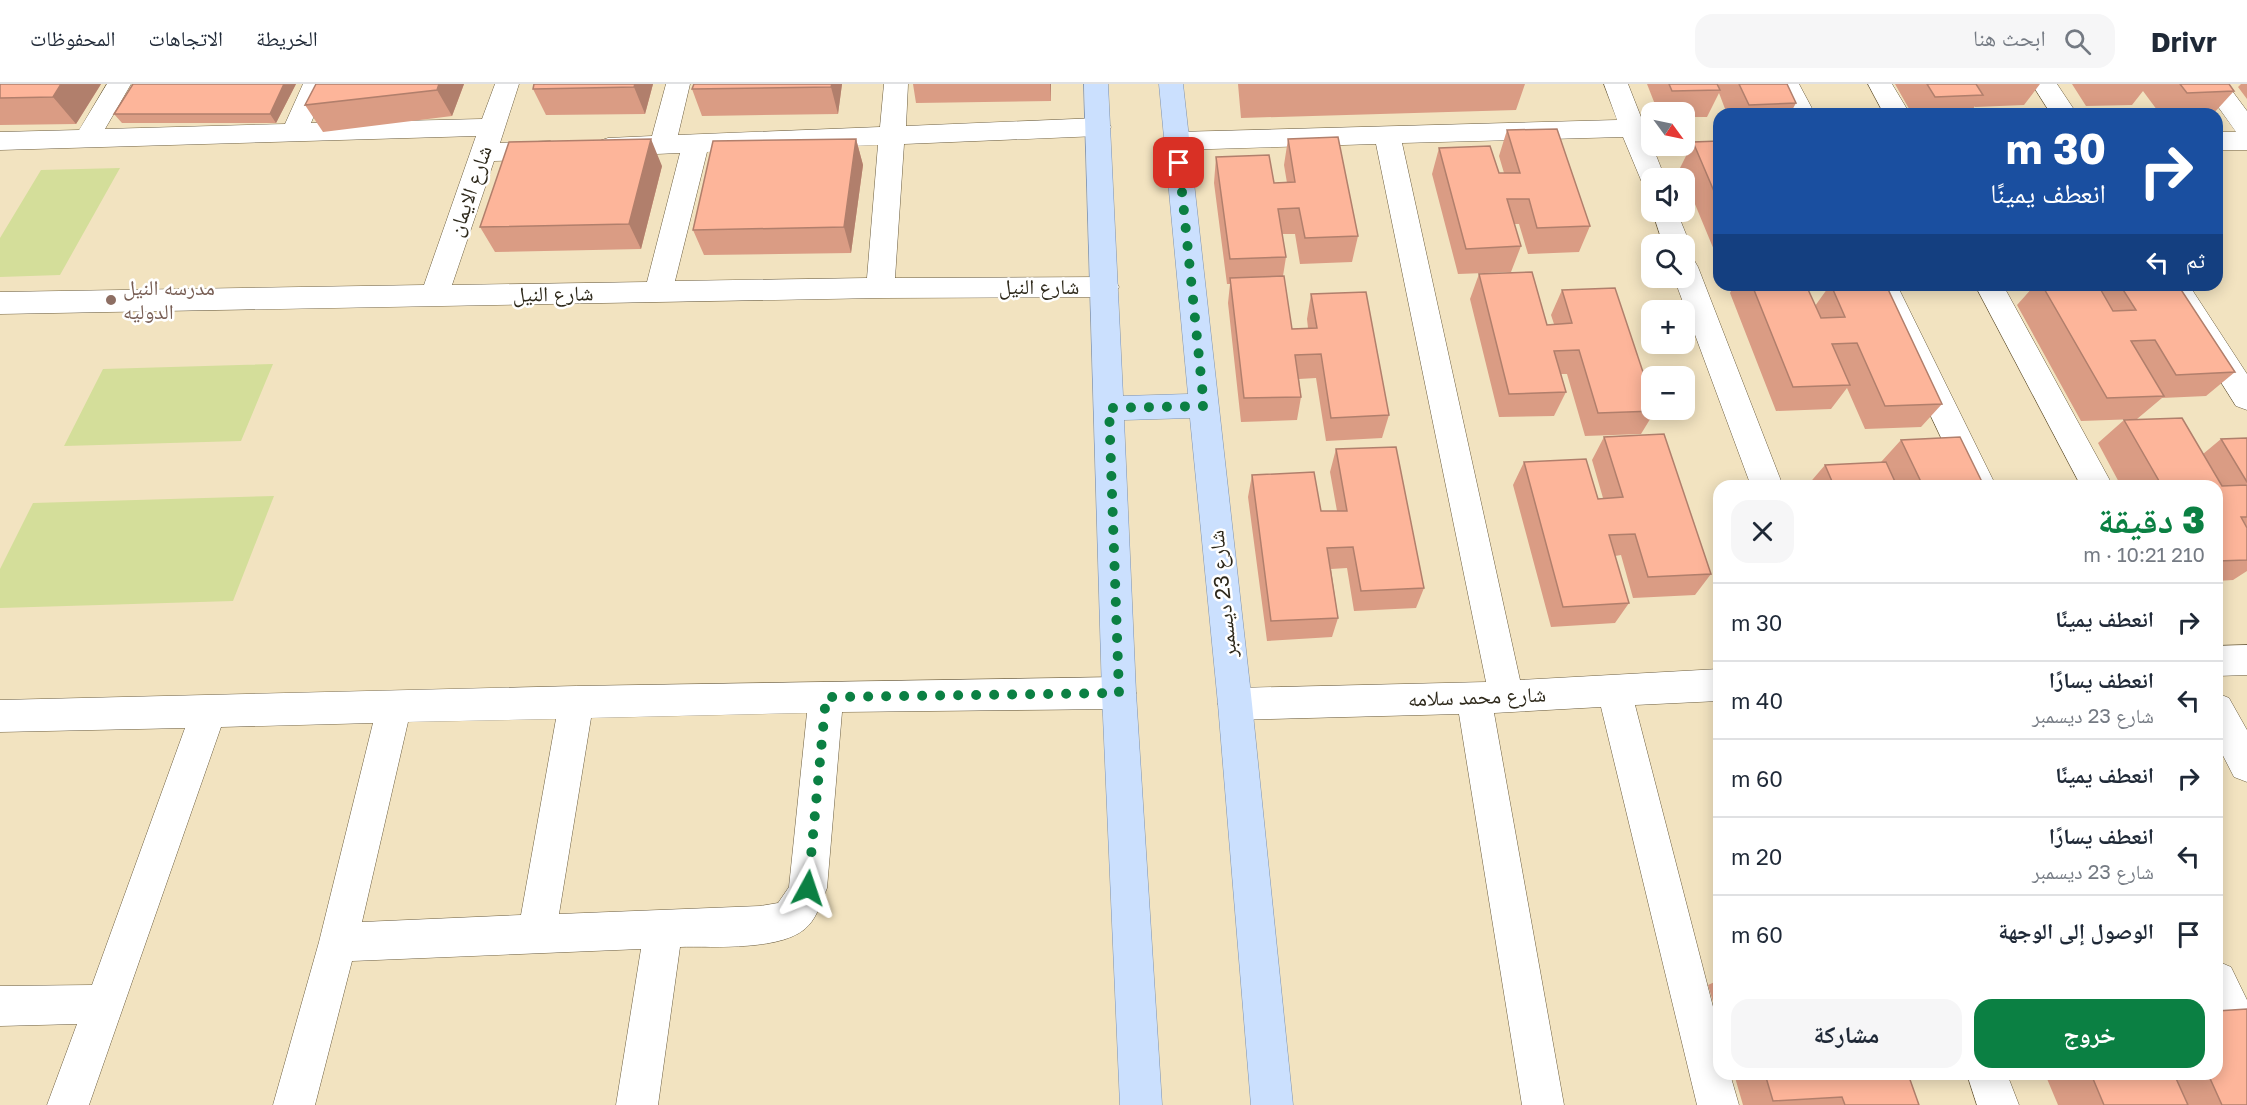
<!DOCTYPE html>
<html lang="ar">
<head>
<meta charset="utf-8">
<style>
	body { margin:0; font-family:"Golos Text","Noto Naskh Arabic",sans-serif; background:#f6f6f7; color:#1f2937; direction:rtl; height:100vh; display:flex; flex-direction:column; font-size:22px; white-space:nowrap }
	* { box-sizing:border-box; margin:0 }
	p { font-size:20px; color:#747a83 }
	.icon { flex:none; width:33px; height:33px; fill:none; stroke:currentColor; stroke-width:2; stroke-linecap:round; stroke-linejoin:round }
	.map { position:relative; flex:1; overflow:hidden; direction:ltr }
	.panel { position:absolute; left:1713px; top:396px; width:510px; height:600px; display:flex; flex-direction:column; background:#fff; border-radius:18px; box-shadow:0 3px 15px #0003; direction:rtl }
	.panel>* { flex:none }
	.banner { position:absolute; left:1713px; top:24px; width:510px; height:183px; border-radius:18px; box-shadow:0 3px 15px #0003; direction:rtl; background:#1a4fa0; color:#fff; overflow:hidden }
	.needle { width:39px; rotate:123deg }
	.fabs { position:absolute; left:1641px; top:18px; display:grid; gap:12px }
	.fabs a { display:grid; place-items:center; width:54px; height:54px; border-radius:12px; background:#fff; box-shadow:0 3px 15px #0003; font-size:30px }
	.pin { position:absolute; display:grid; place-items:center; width:51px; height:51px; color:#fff; margin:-26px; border-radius:12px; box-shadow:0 3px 9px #0006 }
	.me { position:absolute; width:66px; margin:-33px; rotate:5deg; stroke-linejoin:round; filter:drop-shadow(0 0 4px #0008) }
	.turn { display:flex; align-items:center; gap:21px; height:126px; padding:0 18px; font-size:27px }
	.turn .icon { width:78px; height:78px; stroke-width:2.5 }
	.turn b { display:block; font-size:42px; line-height:51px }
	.then { display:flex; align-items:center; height:57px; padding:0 18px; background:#0003; gap:12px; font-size:22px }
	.round { display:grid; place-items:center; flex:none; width:63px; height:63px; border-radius:18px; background:#f6f6f7 }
	.overview { display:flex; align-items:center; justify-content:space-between; height:102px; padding:0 18px }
	h1 { font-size:36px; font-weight:800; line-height:45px; color:#0b8043 }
	.cta { display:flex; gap:12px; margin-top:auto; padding:12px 18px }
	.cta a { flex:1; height:69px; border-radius:18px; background:#0b8043; color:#fff; font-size:24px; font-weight:800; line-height:69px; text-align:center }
	.cta a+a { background:#f6f6f7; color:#1f2937 }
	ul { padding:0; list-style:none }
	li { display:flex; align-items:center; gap:18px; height:78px; padding:0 18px; border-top:2px solid #e0e1e3 }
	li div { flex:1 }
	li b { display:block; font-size:22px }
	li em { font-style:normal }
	header { display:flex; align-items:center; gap:36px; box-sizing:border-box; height:84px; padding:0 30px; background:#fff; border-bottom:2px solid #e0e1e3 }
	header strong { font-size:28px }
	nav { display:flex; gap:33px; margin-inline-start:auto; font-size:21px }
	.search { width:420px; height:54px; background:#f6f6f7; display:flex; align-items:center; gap:15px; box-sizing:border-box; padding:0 21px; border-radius:18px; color:#747a83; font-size:22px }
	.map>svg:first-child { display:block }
	.green { fill:#d4de9a }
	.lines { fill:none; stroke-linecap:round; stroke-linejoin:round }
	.minor-casing { stroke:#6c5e40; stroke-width:1 }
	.major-casing { stroke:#7e92af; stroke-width:1 }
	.minor { fill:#fff; fill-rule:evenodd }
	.major { fill:#cbe0fe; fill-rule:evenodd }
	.wall { fill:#da9c84 }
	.shaded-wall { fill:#b17f6c }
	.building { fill:#fdb59a; stroke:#b17f6c; stroke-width:1.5 }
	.route { stroke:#0b8043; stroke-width:10; stroke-dasharray:0 18 }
	.education-dot { fill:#8d6e63; stroke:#fff; stroke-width:2 }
	.labels { text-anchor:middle; stroke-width:5; stroke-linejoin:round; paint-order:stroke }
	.street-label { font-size:21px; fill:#2e291b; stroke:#fff }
	.education-label { font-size:21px; fill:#785e54; stroke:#fff; text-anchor:start }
</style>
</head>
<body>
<header>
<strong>Drivr</strong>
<div class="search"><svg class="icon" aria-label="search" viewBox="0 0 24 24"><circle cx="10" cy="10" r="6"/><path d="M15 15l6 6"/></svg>ابحث هنا</div>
<nav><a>الخريطة</a><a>الاتجاهات</a><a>المحفوظات</a></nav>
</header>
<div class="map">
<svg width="2247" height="1021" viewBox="0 0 2247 1021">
	<rect width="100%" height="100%" fill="#f2e3c0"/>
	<!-- green -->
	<path class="green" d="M120 84 60 191 0 193V154L41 86Z
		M273 280 241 357 64 362 103 285Z
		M274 412 233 517 0 524V485L33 419Z"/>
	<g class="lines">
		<defs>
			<path id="minor" d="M107 0H131L105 45 285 40 303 0H327L311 39 482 35 495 0H519L500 59 550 57 559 60 563 66 559 72 550 75 494 77 452 201 647 198 680 69 608 72 599 69 595 63 599 57 608 54 652 52 666 0H690L678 51 880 43 884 0H908L906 42 1098 34 1107 37 1111 43 1107 49 1098 52 904 60 895 194 1105 193 1115 196 1119 203 1115 210 1105 213 880 214 0 230V208L424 201 476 52 0 66V48L79 46ZM878 61 867 194 675 197 707 68Z
				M1604 0H1628L1665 94H1652V104L1643 101 1623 53 1402 59 1520 596 1719 585V617L1635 621 1719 946V990H1730L1739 1021H1697L1601 623 1494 629 1564 1021H1522L1459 630 1235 636 1223 631 1218 620 1223 609 1235 604 1486 598 1376 60 1177 66 1168 63 1164 57 1168 51 1177 48 1617 36Z
				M1775 0H1799L1815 30H1789Z
				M1868 0H1892L1910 30H1884Z
				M2032 0H2057L2077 30H2051Z
				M2202 0H2227L2247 27V66H2217V48H2236Z
				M1652 126 1677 128 1690 160 1686 167 1684 160H1663Z
				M1684 173 1694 176 1698 183 1783 402H1751L1674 194H1684Z
				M1869 201H1897L1996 402H1964Z
				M1975 201H2003L2113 402H2081Z
				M2160 201H2189L2247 290V326L2236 322Z
				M2247 561V591L2217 592V562Z
				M1119 593 1131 598 1136 609 1131 620 1119 625 842 628 827 804C822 816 818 831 809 841 786 868 712 862 680 863L658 1021H616L641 865 352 877 315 1021H273L319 858 373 639 221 643 89 1021H47L77 940 0 942V902L92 901 185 644 0 648V616L576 602ZM807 629 789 803 778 819 760 822 559 830 591 634ZM556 635 521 831 362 838 408 638Z
				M2217 609 2229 614 2247 646V698L2234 693 2217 660Z
				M2217 877 2231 883 2247 916V979L2233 973 2217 940Z
				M1967 990H2007L2019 1021H1977Z"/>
			<path id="major" d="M1084 0H1108L1123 312 1188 310 1159 0H1183L1252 620 1293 1021H1251L1218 620 1190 334 1124 336 1136 609 1162 1021H1120L1102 609Z"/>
		</defs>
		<!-- minor casing -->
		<use href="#minor" class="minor-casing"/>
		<!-- major casing -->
		<use href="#major" class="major-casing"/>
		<!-- minor -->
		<use href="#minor" class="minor"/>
		<!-- major -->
		<use href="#major" class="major"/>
	</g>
	<!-- wall -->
	<path class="wall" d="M0 0H101L76 40 0 41Z
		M296 0 276 39H122L114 30Z
		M316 0H464L452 32 323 48 305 21Z
		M534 0H653L645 30 546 31 533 5Z
		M694 0H842L838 30 702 32 692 5Z
		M913 0H1051V17L916 19Z
		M1238 0H1525L1516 26 1241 34Z
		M1647 0H1787L1796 19 1790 30H1727L1719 9 1707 33H1684V28H1658Z
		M1895 0H2040L2024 21 1975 23V22L1971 28 1997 30H1912Z
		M2072 0H2229L2234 7 2213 30H2160L2143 7 2132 21 2086 22Z
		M2241 0H2247V15L2238 3Z
		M1507 46 1590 142 1579 168 1528 170 1519 140H1514L1521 162 1511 188 1458 190 1432 90 1439 64 1499 89H1504L1499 72Z
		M856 55 863 81 851 169 704 171 693 146Z
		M1288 55 1358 152 1352 178 1300 180 1295 150H1282L1286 173 1283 192 1292 245 1308 244 1307 235 1311 210 1389 331 1382 354 1326 357 1316 294 1299 295 1301 313 1297 336 1241 338 1228 219 1230 200H1227L1214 99 1216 73 1274 99H1287L1284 81Z
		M1719 57V178L1680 84 1693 58Z
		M662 82 641 165 495 168 480 143Z
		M1479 190 1547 241 1554 240 1551 231 1562 206 1655 327 1641 350 1585 352 1567 290H1561L1566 308 1554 332 1499 333 1470 215Z
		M1734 201H1806L1815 222 1830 201H1886L1942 320 1921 343 1865 345 1847 304 1831 325 1776 327 1730 209Z
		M2035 201H2178L2235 288 2206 312 2162 314 2137 335 2081 337 2017 221Z
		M2124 336 2203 370 2221 355 2247 354V487L2233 496 2217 497V402H2121L2098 359Z
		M1604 353 1711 490 1695 511 1633 514 1621 471 1615 472 1629 519 1615 539 1551 543 1513 401 1524 378 1598 415 1603 414 1592 376Z
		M1901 356 1984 402H1807L1825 381 1881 378Z
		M1336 365 1424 504 1416 524 1354 527 1347 484 1331 485 1338 534 1332 553 1267 557 1248 413 1252 391 1321 427H1337L1330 388Z
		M1719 896V938L1708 901Z
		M1734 990H1908L1919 1021H1743Z
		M2045 990H2217L2247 1021H2058Z"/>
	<!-- shaded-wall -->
	<path class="shaded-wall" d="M61 0H101L76 40 53 13Z
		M284 0H296L276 39 270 30Z
		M439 0H464L452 32 437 6Z
		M635 0H653L645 30 634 3Z
		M832 0H842L838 30 831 3Z
		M1050 0H1051V17Z
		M651 55 662 82 641 165 629 140Z
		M856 55 863 81 851 169 844 143Z"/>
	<!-- building -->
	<path class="building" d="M0 0H61L53 13 0 14Z
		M133 0H284L270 30H114Z
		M316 0H439L437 6 305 21Z
		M534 0H635L634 3 533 5Z
		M694 0H832L831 3 692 5Z
		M1669 0H1717L1720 6 1672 7Z
		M1739 0H1787L1796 19 1749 21Z
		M1927 0H1976L1983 11 1935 13Z
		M2180 0H2229L2234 7 2187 9Z
		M1995 27 1997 30H1948L1947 28Z
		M1557 45 1590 142 1537 144 1529 115H1507L1521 162 1466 165 1439 64 1490 62 1499 89H1520L1507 46Z
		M1338 53 1358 152 1305 154 1299 124 1278 125 1286 173 1230 175 1216 73 1269 71 1274 99 1295 98 1288 55Z
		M651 55 629 140 480 143 509 58Z
		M856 55 844 143 693 146 713 57Z
		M1719 57V119L1693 58Z
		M1532 188 1547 241 1572 239 1562 206 1615 204 1652 315V326H1655V327L1598 329 1579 266 1554 267 1566 308 1509 310 1479 190Z
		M1284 192 1292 245 1317 244 1311 210 1366 208 1389 331 1331 334 1321 270 1295 271 1301 313 1244 314 1230 194Z
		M1752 201H1806L1821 234 1845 233 1831 201H1886L1942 320 1885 322 1857 259 1832 260 1850 301 1793 303Z
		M2042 201H2098L2113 227 2136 226 2120 201H2178L2235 288 2176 291 2155 256 2131 257 2164 312 2107 314Z
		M2182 334 2222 402 2247 401V433H2241L2247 444V476L2217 477V402H2162L2124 336Z
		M1664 350 1711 490 1648 493 1635 450 1609 451 1629 519 1563 523 1524 378 1586 375 1598 415 1623 413 1604 353Z
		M1960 353 1984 402H1923L1901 356Z
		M2247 354V398L2221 355Z
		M1396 363 1424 504 1361 507 1353 463 1327 464 1338 534 1271 537 1252 391 1314 388 1321 427H1347L1336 365Z
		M1886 378 1897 402H1834L1825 381Z
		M2247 925V1021H2222L2208 990H2217V927Z
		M1765 990H1908L1919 1021H1845L1842 1013 1773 1017Z
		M2091 990H2174L2188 1021H2104Z"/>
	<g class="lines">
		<!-- route -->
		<path class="route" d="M808 804 826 613 1119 609 1109 324 1204 322 1179 79"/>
	</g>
	<!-- markers -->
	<circle class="education-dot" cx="111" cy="216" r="6"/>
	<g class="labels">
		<!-- street labels -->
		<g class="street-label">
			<text transform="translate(470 107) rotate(-71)" y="7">شارع الايمان</text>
			<text x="1039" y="210">شارع النيل</text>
			<text transform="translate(553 210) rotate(-1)" y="7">شارع النيل</text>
			<text transform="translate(1223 510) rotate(-96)" y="7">شارع 23 ديسمبر</text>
			<text transform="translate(1477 613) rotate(-2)" y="7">شارع محمد سلامه</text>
		</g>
		<!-- education labels -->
		<g class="education-label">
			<text x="123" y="211">مدرسه النيل<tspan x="123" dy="24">الدوليه</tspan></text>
		</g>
	</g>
</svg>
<div class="fabs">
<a><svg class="needle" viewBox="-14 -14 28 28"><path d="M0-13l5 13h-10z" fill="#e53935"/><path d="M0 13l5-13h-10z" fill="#747a83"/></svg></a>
<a><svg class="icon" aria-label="sound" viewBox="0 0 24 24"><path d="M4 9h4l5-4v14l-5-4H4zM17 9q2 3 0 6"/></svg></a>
<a><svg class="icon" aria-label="search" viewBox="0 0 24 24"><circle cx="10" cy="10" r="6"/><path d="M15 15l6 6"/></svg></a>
<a>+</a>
<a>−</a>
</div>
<div class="pin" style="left:1179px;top:79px;background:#d93025"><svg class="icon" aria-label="arrive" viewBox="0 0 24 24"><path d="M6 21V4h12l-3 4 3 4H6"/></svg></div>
<svg class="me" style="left:808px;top:804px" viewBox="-20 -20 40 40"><path d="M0-17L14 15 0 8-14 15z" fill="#0b8043" stroke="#fff" stroke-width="4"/></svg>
<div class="banner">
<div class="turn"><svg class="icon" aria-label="right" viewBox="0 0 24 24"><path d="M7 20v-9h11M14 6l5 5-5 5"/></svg><div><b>30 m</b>انعطف يمينًا</div></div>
<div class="then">ثم<svg class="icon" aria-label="left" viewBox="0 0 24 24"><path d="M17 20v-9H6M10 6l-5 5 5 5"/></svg></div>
</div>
<section class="panel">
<div class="overview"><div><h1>3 دقيقة</h1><p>210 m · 10:21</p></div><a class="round"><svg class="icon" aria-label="close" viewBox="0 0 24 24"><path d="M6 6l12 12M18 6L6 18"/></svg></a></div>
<ul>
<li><svg class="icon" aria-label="right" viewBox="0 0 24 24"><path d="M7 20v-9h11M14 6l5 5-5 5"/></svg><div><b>انعطف يمينًا</b></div><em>30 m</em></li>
<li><svg class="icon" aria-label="left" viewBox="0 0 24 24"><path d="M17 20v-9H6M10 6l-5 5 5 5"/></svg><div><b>انعطف يسارًا</b><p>شارع 23 ديسمبر</p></div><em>40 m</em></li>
<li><svg class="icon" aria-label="right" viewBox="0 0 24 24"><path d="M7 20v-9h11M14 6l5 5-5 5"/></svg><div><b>انعطف يمينًا</b></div><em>60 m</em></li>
<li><svg class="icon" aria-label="left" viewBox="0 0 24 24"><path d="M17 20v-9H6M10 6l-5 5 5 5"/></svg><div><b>انعطف يسارًا</b><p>شارع 23 ديسمبر</p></div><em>20 m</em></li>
<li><svg class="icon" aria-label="arrive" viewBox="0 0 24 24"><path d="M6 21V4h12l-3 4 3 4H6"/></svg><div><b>الوصول إلى الوجهة</b></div><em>60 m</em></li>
</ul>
<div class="cta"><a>خروج</a><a>مشاركة</a></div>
</section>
</div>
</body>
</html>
